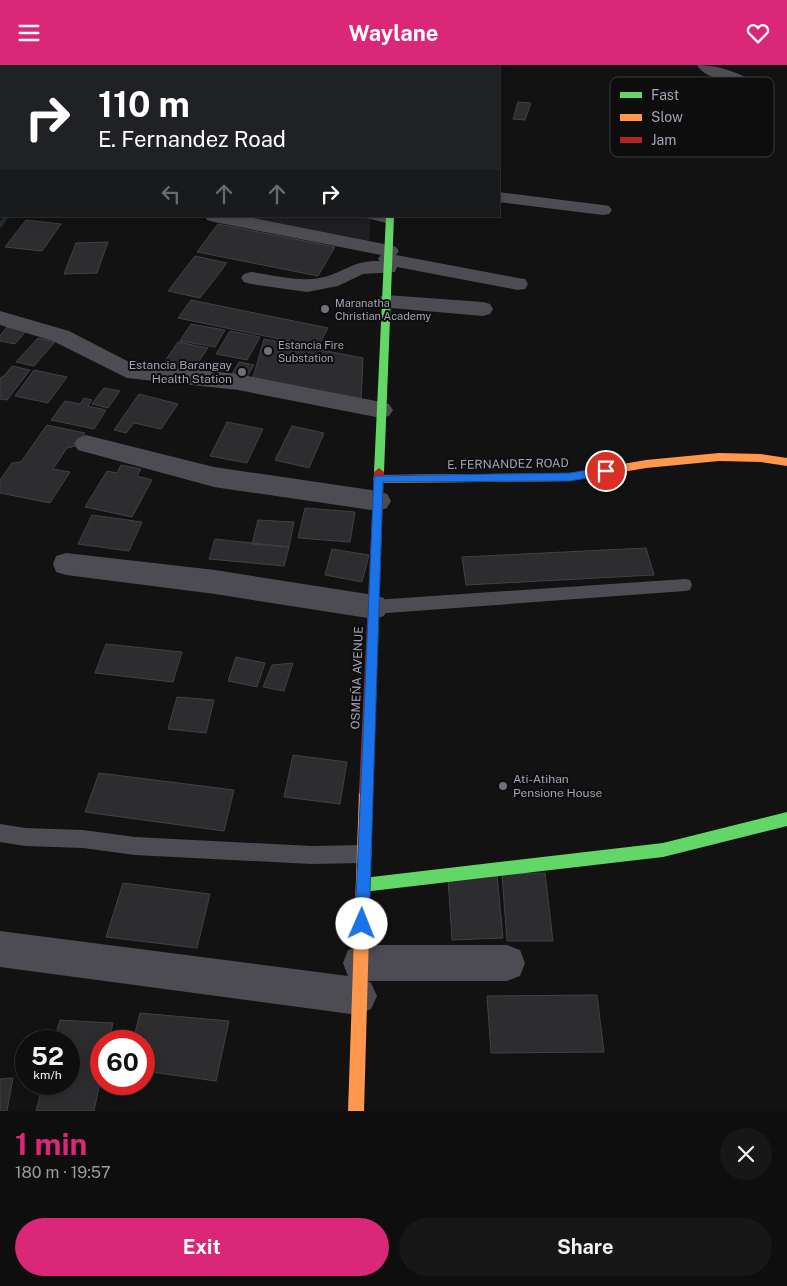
<!DOCTYPE html>
<html lang="en">
<head>
<meta charset="utf-8">
<style>
	body { margin:0; font-family:"Public Sans",sans-serif; background:#171717; color:#f1f3f6; height:100vh; display:flex; flex-direction:column; font-size:19px; white-space:nowrap }
	* { box-sizing:border-box; margin:0 }
	p { font-size:16px; color:#9b9c9e }
	.icon { flex:none; width:28px; height:28px; fill:none; stroke:currentColor; stroke-width:2; stroke-linecap:round; stroke-linejoin:round }
	.map { position:relative; height:1046px; overflow:hidden }
	.drawer { display:flex; flex-direction:column; background:#0e0e0e; flex:1 }
	.drawer>* { flex:none }
	.hud { position:absolute; left:0px; top:0px; width:500px; height:152px; box-shadow:0 2px 12px #0003,0 0 0 1px #2e2e2e; background:#202124; color:#fff; overflow:hidden }
	.speed { position:absolute; left:15px; top:965px; display:flex; gap:10px; font-size:25px; font-weight:700; text-align:center }
	.speed>* { display:grid; place-content:center; width:65px; height:65px; border-radius:50%; background:#0e0e0e; box-shadow:0 2px 12px #0003,0 0 0 1px #2e2e2e; line-height:1 }
	.speed small { font-size:12px; font-weight:400 }
	.speed .limit { border:8px solid #d22; background:#fff; color:#111 }
	.pin { position:absolute; display:grid; place-items:center; width:42px; height:42px; color:#fff; margin:-21px; border:2px solid #fff; border-radius:50%; box-shadow:0 1px 5px #0007 }
	.me { position:absolute; width:55px; margin:-28px; rotate:1deg; stroke-linejoin:round; filter:drop-shadow(0 0 4px #0008) }
	.turn { display:flex; align-items:center; gap:18px; height:105px; padding:0 15px; font-size:22px }
	.turn .icon { width:65px; height:65px; stroke-width:2.5 }
	.turn b { display:block; font-size:35px; line-height:42px }
	.lanes { display:flex; align-items:center; height:48px; padding:0 15px; background:#0003; justify-content:center; gap:25px; direction:ltr }
	.lanes .off { opacity:.35 }
	.round { display:grid; place-items:center; flex:none; width:52px; height:52px; border-radius:26px; background:#171717 }
	.headline { display:flex; align-items:center; justify-content:space-between; height:85px; padding:0 15px }
	h1 { font-size:30px; font-weight:700; line-height:38px; color:#db2777 }
	.primary-button { display:flex; gap:10px; margin-top:auto; padding:10px 15px }
	.primary-button a { flex:1; height:58px; border-radius:30px; background:#db2777; color:#fff; font-size:20px; font-weight:700; line-height:58px; text-align:center }
	.primary-button a+a { background:#171717; color:#f1f3f6 }
	header { display:flex; justify-content:space-between; align-items:center; height:65px; padding:0 15px; background:#db2777; color:#fff; font-size:22px; font-weight:700 }
	.map>svg:first-child { display:block }
	.built { fill:#1f1f21 }
	.lines { fill:none; stroke-linecap:round; stroke-linejoin:round }
	.stream { fill:#262a34; fill-rule:evenodd }
	.building { fill:#2d2d2f; stroke:#414146 }
	.lane { fill:#4c4c52; fill-rule:evenodd }
	.street { fill:#4c4c52; fill-rule:evenodd }
	.fast { fill:#63d668; fill-rule:evenodd }
	.slow { fill:#ff974d; fill-rule:evenodd }
	.jam { fill:#b3261e; fill-rule:evenodd }
	.route { fill:#1a73e8; stroke:#114b97 }
	.poi-dot { fill:#70707c; stroke:#0d0d0e; stroke-width:2 }
	.labels { text-anchor:middle; stroke-width:4; stroke-linejoin:round; paint-order:stroke }
	.far-poi-label { font-size:11px; fill:#a2a3b4; stroke:#0d0d0e; text-anchor:start }
	.poi-label { font-size:12px; fill:#a2a3b4; stroke:#0d0d0e; text-anchor:end }
	.street-label { font-size:12px; fill:#a2a3b4; stroke:#0d0d0e }
	.key { fill:#0d0d0e; stroke:#3a3a40; stroke-width:1 }
	.key-label { font-size:14px; fill:#a2a3b4 }
</style>
</head>
<body>
<header><svg class="icon" aria-label="menu" viewBox="0 0 24 24"><path d="M4 6h16M4 12h16M4 18h16"/></svg>Waylane<svg class="icon" aria-label="heart" viewBox="0 0 24 24"><path d="M12 20l-8-8c-3-5 5-10 8-4 3-6 11-1 8 4z"/></svg></header>
<div class="map">
<svg width="787" height="1046" viewBox="0 0 787 1046">
	<rect width="100%" height="100%" fill="#121213"/>
	<!-- built -->
	<path class="built" d="M245 151H371L369 180 244 156Z"/>
	<g class="lines">
		<!-- stream -->
		<path class="stream" d="M141 0H145L144 1H140Z
			M4 151H9L2 162 0 163V157Z"/>
	</g>
	<!-- building -->
	<path class="building" d="M518 37 531 38 525 55 513 54Z
		M26 155 61 159 42 186 5 182Z
		M218 159 335 182 318 211 197 187Z
		M108 177 97 208 64 209 76 178Z
		M195 191 227 198 200 233 168 226Z
		M191 235 328 263 318 282 178 253Z
		M191 259 225 265 215 282 180 276Z
		M7 262 26 266 15 279 0 276V271Z
		M230 266 260 272 247 295 216 289Z
		M38 273 55 277 34 301 16 297Z
		M264 274 363 293 361 336 252 316Z
		M178 277 208 283 191 308 161 302Z
		M239 297 254 300 244 317 229 314Z
		M12 301 30 305 7 335 0 334V313L4 311Z
		M34 305 67 312 48 338 15 331Z
		M104 323 120 326 108 343 92 339Z
		M139 329 178 339 161 364 134 358 126 368 114 365Z
		M84 333 92 335 88 341 106 345 94 364 51 355 65 336 80 339Z
		M227 357 263 364 247 398 210 391Z
		M47 360 85 368 76 381 67 383 53 404 70 407 50 438 0 428V415L12 398 21 397Z
		M292 361 324 368 309 403 275 395Z
		M121 400 141 404 137 411 152 415 132 452 85 442 107 406 117 408Z
		M305 443 355 447 350 477 298 473Z
		M92 450 142 457 129 486 78 479Z
		M258 455 294 457 289 482 252 479Z
		M215 474 289 482 284 501 209 494Z
		M646 483 654 510 466 520 462 492Z
		M332 484 369 490 362 517 325 510Z
		M106 579 182 587 173 617 95 608Z
		M236 592 265 598 257 622 228 616Z
		M293 598 284 626 263 622 272 600Z
		M177 632 214 635 206 668 168 664Z
		M293 690 347 697 340 739 284 732Z
		M99 708 234 725 224 766 85 747Z
		M545 808 553 876H507L502 809Z
		M497 811 503 873 452 875 448 813Z
		M123 818 210 829 197 883 106 872Z
		M597 930 604 987 491 988 487 931Z
		M140 948 229 956 216 1016 144 1006V976H133Z
		M60 955 113 958 109 976H101V1013L94 1046H36L43 1019H69V976H54Z
		M13 1013 7 1046H0V1014Z"/>
	<g class="lines">
		<!-- lane -->
		<path class="lane" d="M359 151H381L395 156 390 159Z
			M685 514 690 515 692 520 690 525 685 526 374 549 369 547 366 542 369 537 374 535Z
			M0 759 25 763 83 765 135 772 312 781 363 780 370 782 372 789 370 796 363 798 312 799 135 790 83 783 25 781 0 777Z"/>
		<!-- street -->
		<path class="street" d="M697 0C721 0 755 11 770 33L769 39 750 71H738L736 68 754 34C739 15 706 17 697 0Z
			M0 103H1V113H0Z
			M499 127 603 140 609 141 612 145 609 149 603 150 499 137Z
			M205 151H243L389 180 396 182 399 186 396 190 518 213 525 214 528 219 525 224 518 225 397 202 395 207 363 209 338 221 307 227 251 219 244 217 241 213 244 209 251 207C275 210 301 218 324 212 346 206 354 195 380 196L378 194 381 190 214 157 207 155Z
			M386 230 483 237 490 239 493 244 490 249 483 251 379 242 376 237 379 232Z
			M0 246 69 266 131 298 238 309 381 337 389 339 393 345 389 351 381 353 238 325 127 313 53 276 0 260Z
			M86 370 214 402 378 426 387 429 391 436 387 443 378 446 214 422 78 385 74 379 78 373Z
			M66 488 215 505 374 530 384 533 388 542 384 551 374 554 215 529 66 510 56 507 53 499 56 491Z
			M0 866 348 911 343 898 348 885 361 880H507L520 885 525 898 520 911 507 916H368L371 918 377 931 371 944 358 950 0 902Z"/>
		<!-- fast -->
		<path class="fast" d="M393 0H399V1H393Z
			M386 151H394L384 407 379 411 374 407Z
			M787 747V761L663 792 363 827 358 825 356 820 358 815 363 813 663 778Z"/>
		<!-- slow -->
		<path class="slow" d="M719 388 761 389 787 393V401L761 397 719 396 646 403 570 416 378 418 373 414 378 410 570 408 646 395Z
			M366 720 371 722 373 727 364 1046H348L359 727 361 722Z"/>
		<!-- jam -->
		<path class="jam" d="M379 403 384 407 373 727 371 732 366 734 361 732 359 727 374 407Z"/>
	</g>
	<!-- route -->
	<path class="route" d="M606 402 610 403V409L570 416 383 417 369 859 367 864 362 867 357 864 355 859 374 411 570 408Z"/>
	<!-- markers -->
	<g class="poi-dot">
		<circle cx="325" cy="244" r="5"/>
		<circle cx="268" cy="286" r="5"/>
		<circle cx="242" cy="307" r="5"/>
		<circle cx="503" cy="721" r="5"/>
	</g>
	<g class="labels">
		<!-- far-poi labels -->
		<g class="far-poi-label">
			<text x="335" y="242">Maranatha<tspan x="335" dy="13">Christian Academy</tspan></text>
			<text x="278" y="284">Estancia Fire<tspan x="278" dy="13">Substation</tspan></text>
		</g>
		<!-- poi labels -->
		<g class="poi-label">
			<text x="232" y="304">Estancia Barangay<tspan x="232" dy="14">Health Station</tspan></text>
			<text x="513" y="718" text-anchor="start">Ati-Atihan<tspan x="513" dy="14">Pensione House</tspan></text>
		</g>
		<!-- street labels -->
		<g class="street-label">
			<text transform="translate(508 399) rotate(-1)" y="4">E. FERNANDEZ ROAD</text>
			<text transform="translate(357 613) rotate(-88)" y="4">OSMEÑA AVENUE</text>
		</g>
	</g>
	<!-- legend -->
	<rect x="610" y="12" width="164" height="80" rx="8" class="key"/>
	<rect x="620" y="27" width="22" height="6" fill="#63d668"/>
	<rect x="620" y="49" width="22" height="7" fill="#ff974d"/>
	<rect x="620" y="72" width="22" height="6" fill="#b3261e"/>
	<g class="key-label">
		<text x="651" y="35">Fast</text>
		<text x="651" y="57">Slow</text>
		<text x="651" y="80">Jam</text>
	</g>
</svg>
<div class="speed"><div>52<small>km/h</small></div><div class="limit">60</div></div>
<div class="pin" style="left:606px;top:406px;background:#d93025"><svg class="icon" aria-label="arrive" viewBox="0 0 24 24"><path d="M6 21V4h12l-3 4 3 4H6"/></svg></div>
<svg class="me" style="left:362px;top:859px" viewBox="-20 -20 40 40"><circle r="19" fill="#fff"/><path d="M0-13L10 11 0 6-10 11z" fill="#1a73e8"/></svg>
<div class="hud">
<div class="turn"><svg class="icon" aria-label="right" viewBox="0 0 24 24"><path d="M7 20v-9h11M14 6l5 5-5 5"/></svg><div><b>110 m</b>E. Fernandez Road</div></div>
<div class="lanes"><svg class="icon off" aria-label="left" viewBox="0 0 24 24"><path d="M17 20v-9H6M10 6l-5 5 5 5"/></svg><svg class="icon off" aria-label="ahead" viewBox="0 0 24 24"><path d="M12 20V5M6 11l6-6 6 6"/></svg><svg class="icon off" aria-label="ahead" viewBox="0 0 24 24"><path d="M12 20V5M6 11l6-6 6 6"/></svg><svg class="icon" aria-label="right" viewBox="0 0 24 24"><path d="M7 20v-9h11M14 6l5 5-5 5"/></svg></div>
</div>
</div>
<section class="drawer">
<div class="headline"><div><h1>1 min</h1><p>180 m · 19:57</p></div><a class="round"><svg class="icon" aria-label="close" viewBox="0 0 24 24"><path d="M6 6l12 12M18 6L6 18"/></svg></a></div>
<div class="primary-button"><a>Exit</a><a>Share</a></div>
</section>
</body>
</html>
